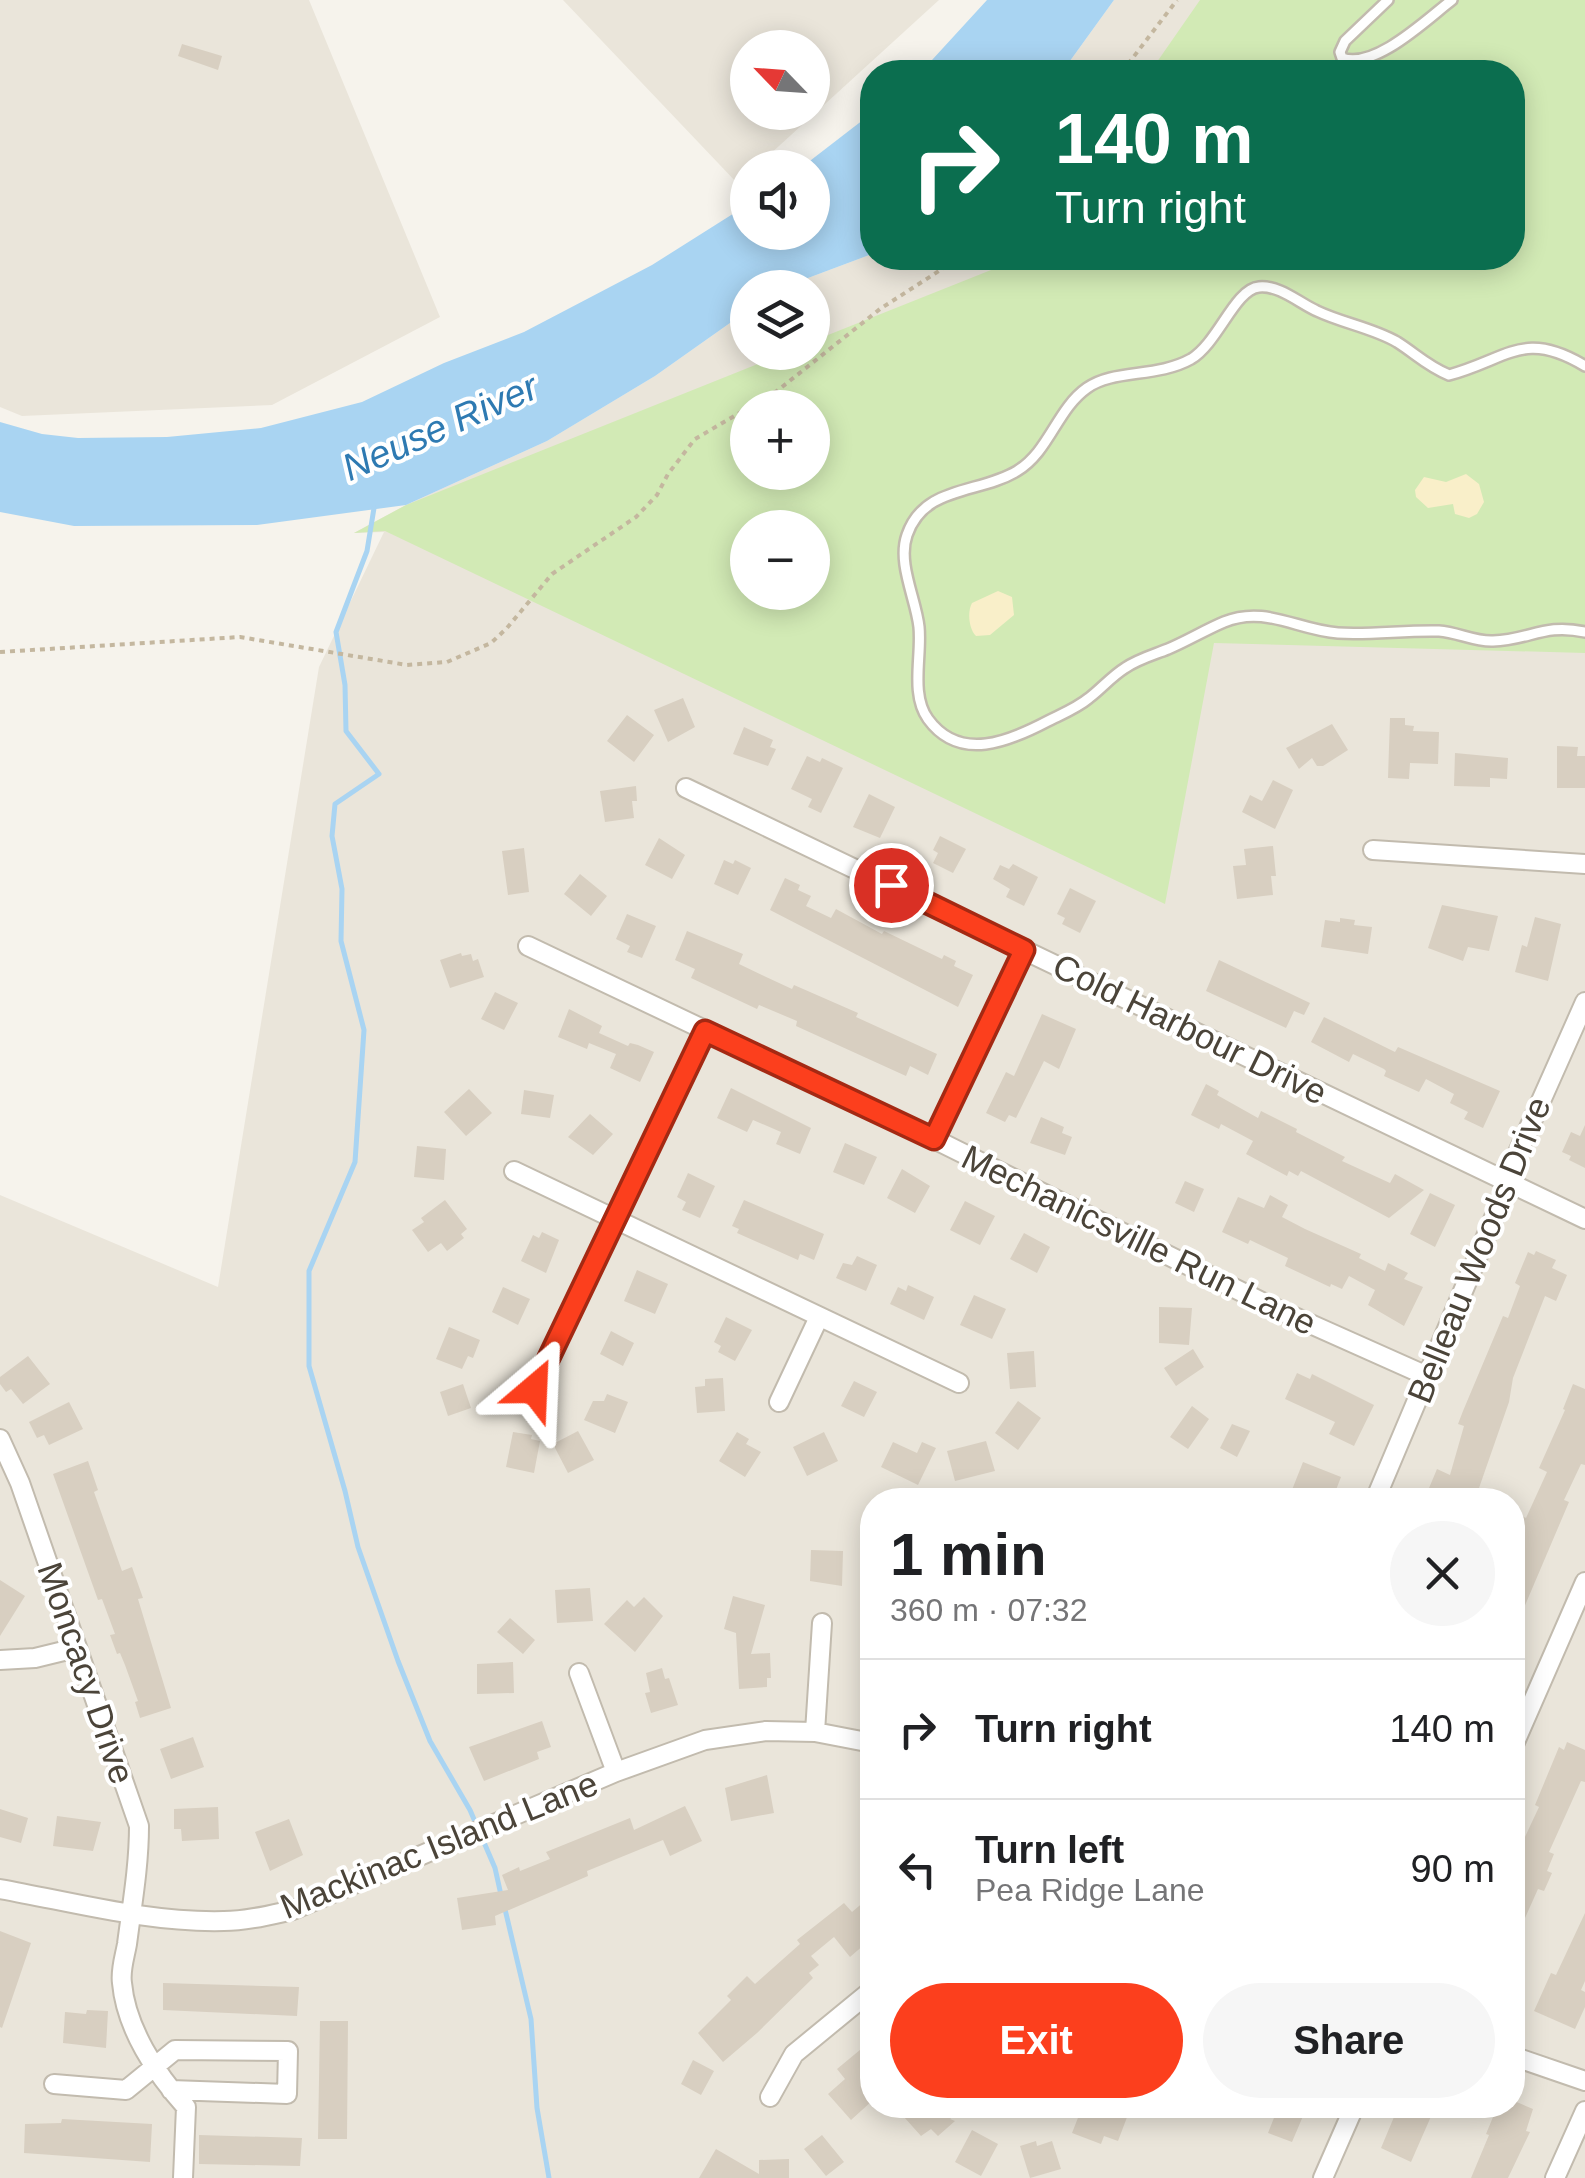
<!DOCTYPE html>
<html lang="en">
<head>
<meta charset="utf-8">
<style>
	body { margin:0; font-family:Arial,sans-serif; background:#f6f6f6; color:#202124; height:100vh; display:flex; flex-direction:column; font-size:38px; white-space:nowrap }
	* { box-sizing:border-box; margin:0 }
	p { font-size:32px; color:#757577 }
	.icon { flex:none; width:55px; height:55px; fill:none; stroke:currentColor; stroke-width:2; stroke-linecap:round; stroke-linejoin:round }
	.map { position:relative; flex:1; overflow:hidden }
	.side { position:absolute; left:860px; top:1488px; width:665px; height:630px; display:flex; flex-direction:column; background:#fff; border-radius:40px; box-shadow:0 5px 25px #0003 }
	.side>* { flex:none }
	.hud { position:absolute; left:860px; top:60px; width:665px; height:210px; border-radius:40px; box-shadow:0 5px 25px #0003; background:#0b6e4f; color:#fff; overflow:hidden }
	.needle { width:65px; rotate:295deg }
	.controls { position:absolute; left:730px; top:30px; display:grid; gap:20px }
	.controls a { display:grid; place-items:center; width:100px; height:100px; border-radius:50%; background:#fff; box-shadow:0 5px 25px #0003; font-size:50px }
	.pin { position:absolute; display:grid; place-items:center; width:85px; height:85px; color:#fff; margin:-42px; border:5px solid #fff; border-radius:50%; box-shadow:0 2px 10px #0007 }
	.me { position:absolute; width:110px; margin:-55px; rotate:26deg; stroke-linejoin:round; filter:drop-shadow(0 0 8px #0008) }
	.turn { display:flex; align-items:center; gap:35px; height:210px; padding:0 30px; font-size:45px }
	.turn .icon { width:130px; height:130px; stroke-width:2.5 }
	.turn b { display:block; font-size:70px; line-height:85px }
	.round { display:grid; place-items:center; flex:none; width:105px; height:105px; border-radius:52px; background:#f6f6f6 }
	.overview { display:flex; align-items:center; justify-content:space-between; height:170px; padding:0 30px }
	h1 { font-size:60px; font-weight:600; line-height:75px }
	.cta { display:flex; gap:20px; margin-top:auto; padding:20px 30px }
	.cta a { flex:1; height:115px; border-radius:60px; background:#fc3f1d; color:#fff; font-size:40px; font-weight:600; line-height:115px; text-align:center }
	.cta a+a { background:#f6f6f6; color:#202124 }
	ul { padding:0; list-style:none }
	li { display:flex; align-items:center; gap:30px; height:140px; padding:0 30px; border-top:2px solid #e0e0e0 }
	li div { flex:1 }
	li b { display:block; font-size:38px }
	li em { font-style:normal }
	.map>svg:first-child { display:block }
	.residential { fill:#eae5da; fill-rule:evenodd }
	.green { fill:#d2eab5; fill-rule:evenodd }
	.sand { fill:#f9efc9 }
	.water { fill:#a9d4f2 }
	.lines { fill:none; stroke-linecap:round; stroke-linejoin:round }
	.stream { stroke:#a9d4f2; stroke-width:5 }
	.building { fill:#d8cfc1 }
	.service-casing { stroke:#c2bbae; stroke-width:14 }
	.minor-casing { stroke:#c2bbae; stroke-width:22 }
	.path { stroke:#c4b79f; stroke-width:4; stroke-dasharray:5 5; stroke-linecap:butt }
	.service { stroke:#fff; stroke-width:9 }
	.minor { stroke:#fff; stroke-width:18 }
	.route-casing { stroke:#a42913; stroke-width:25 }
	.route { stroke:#fc3f1d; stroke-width:18 }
	.labels { text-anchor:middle; stroke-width:8; stroke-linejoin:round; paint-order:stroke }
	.street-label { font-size:35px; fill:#4b4439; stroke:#fff }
	.water-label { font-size:38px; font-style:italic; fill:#2e7ab2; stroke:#fff }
</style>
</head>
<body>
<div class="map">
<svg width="1585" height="2178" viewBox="0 0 1585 2178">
	<rect width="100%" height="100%" fill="#f6f3ec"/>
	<!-- residential -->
	<path class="residential" d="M0 0H309L440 317 272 405 22 416 0 407Z
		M563 0H939L756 167 748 168 747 175 738 184ZM748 48H812V112H748Z
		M1114 0H1585V2178H0V1195L218 1287 319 667 384 532 354 533 406 505 547 441 655 376 747 311 748 352H812V288L784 287 872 254V258H1512V72H1062ZM748 408H812V472H748ZM748 528H812V592H748ZM872 1500H1512V2105H872Z"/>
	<!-- green -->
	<path class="green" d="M1200 0H1585V653L1214 643 1165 904 385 531 354 533 406 505 785 353 812 352 813 341 1021 258H1512V72H1150ZM748 408H812V472H748ZM748 528H812V592H748Z"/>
	<!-- sand -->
	<path class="sand" d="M1466 474 1479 484 1484 502 1477 514 1469 518 1455 514 1453 504 1428 508 1416 497 1415 490 1424 477 1446 482Z
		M998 591 1012 597 1014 615 990 635 976 636C969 629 967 612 972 603Z"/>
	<!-- water -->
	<path class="water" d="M987 0H1114L1062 72H921Z
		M872 113V254L784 287 748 288 747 311 655 376 547 441 406 505 257 525 74 526 0 512V422L42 434 78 438 167 437 261 428 362 402 444 363 524 332 652 265 747 205 748 232H812V168L802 167Z"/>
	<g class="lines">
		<!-- stream -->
		<path class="stream" d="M374 508 367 551 336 632 345 685 346 731 379 774 335 804 332 836 342 889 341 941 364 1030 355 1162 309 1271V1366L345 1491 358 1547 398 1661 430 1741 470 1810 495 1868 501 1895
			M504 1905 531 2019 537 2108 549 2178"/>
	</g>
	<!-- building -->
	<path class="building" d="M182 44 222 56 218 70 178 56Z
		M683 698 695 727 668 742 654 710Z
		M627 715 654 735 634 762 607 741Z
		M1390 718H1405V725L1414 726 1413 731 1439 732 1438 764 1410 763 1409 779 1388 778Z
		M1332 724 1348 750 1323 766H1317L1312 758 1299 769 1286 748Z
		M744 727 773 740 770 747 776 749 768 766 733 754Z
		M1557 746 1578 747 1577 756H1585V788H1557Z
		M1455 753 1508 758 1507 779 1490 778V787L1454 786Z
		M807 756 820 762 822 758 843 768 821 813 808 807 812 799 791 789Z
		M1273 780 1293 790 1275 829 1242 812 1250 795 1262 801Z
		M636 786 637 801H632L634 818 605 822 600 791Z
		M869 794 895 807 880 838 853 827Z
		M940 836 966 849 953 873 933 863 938 853 933 850Z
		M659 838 685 855 672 879 645 865Z
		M1273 846 1276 876H1271L1273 895 1237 899 1233 866 1246 865 1244 849Z
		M524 848 529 892 508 895 502 851Z
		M724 860 733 864 735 860 751 868 738 895 714 884Z
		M1000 865 1009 869 1013 864 1038 877 1024 906 1006 897 1010 889 993 879Z
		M580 874 607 896 591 916 564 894Z
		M785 878 800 885 798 890 811 896 806 906 831 918 836 909 882 934 884 931 942 959 944 955 956 961 954 966 973 975 958 1007 770 910Z
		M1070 888 1096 901 1080 933 1062 924 1065 918 1057 914Z
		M1442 905 1498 916 1489 951 1468 947 1463 961 1428 948Z
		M627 914 656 926 642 958 627 952 630 946 616 939Z
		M1535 917 1561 924 1548 981 1515 972 1522 945 1527 947Z
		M1340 918 1355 920 1354 925 1372 927 1368 954 1321 947 1325 920 1340 922Z
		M687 931 743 954 739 964 764 976 792 989 794 985 858 1013 856 1017 937 1054 928 1075 910 1066 906 1076 796 1026 797 1021 759 1005 757 1009 691 978 695 969 675 960Z
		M461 953 462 956 471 954 473 961 478 959 484 977 450 988 440 960Z
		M1219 960 1310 1003 1304 1015 1294 1011 1286 1028 1206 991Z
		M495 992 518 1003 504 1030 481 1019Z
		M569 1009 602 1026 599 1033 628 1046 630 1043 638 1045 654 1052 640 1082 610 1068 616 1054 589 1043 587 1049 558 1037Z
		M1042 1014 1076 1029 1059 1069 1044 1061 1016 1118 1009 1115 1005 1122 986 1113 1006 1072 1014 1076Z
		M1324 1017 1395 1052 1398 1047 1500 1091 1483 1128 1464 1119 1468 1112 1450 1103 1454 1094 1426 1079 1419 1092 1384 1076 1386 1071 1384 1069 1353 1054 1349 1062 1311 1042Z
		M1206 1084 1219 1091 1217 1095 1258 1118 1261 1111 1297 1129 1296 1132 1345 1157 1342 1161 1390 1183 1395 1174 1424 1190 1389 1218 1301 1171 1298 1176 1289 1171 1287 1176 1246 1154 1253 1141 1221 1124 1219 1129 1191 1115Z
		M731 1088 811 1128 800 1154 776 1144 781 1132 753 1120 747 1132 717 1118Z
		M469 1089 492 1113 466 1136 444 1112Z
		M524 1090 554 1095 550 1118 521 1114Z
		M590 1114 613 1134 593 1155 568 1137Z
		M1041 1117 1064 1127 1062 1133 1072 1137 1065 1155 1030 1143Z
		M1585 1125V1168L1569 1160 1571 1156 1562 1152 1571 1132 1580 1136Z
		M845 1143 877 1157 864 1185 833 1172Z
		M417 1146 446 1149 444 1180 414 1177Z
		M902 1169 930 1186 915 1213 887 1198Z
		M688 1173 715 1186 700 1218 682 1210 686 1202 677 1197Z
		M1185 1181 1204 1189 1194 1212 1175 1203Z
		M1430 1193 1455 1205 1435 1247 1410 1234Z
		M1270 1195 1288 1205 1282 1217 1305 1229 1361 1254 1359 1258 1385 1271 1388 1263 1408 1273 1404 1279 1423 1287 1404 1326 1368 1305 1375 1290 1349 1276 1342 1289 1331 1284 1330 1287 1285 1266 1288 1258 1250 1240 1248 1244 1222 1232 1238 1197 1264 1208Z
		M445 1200 467 1229 461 1234 464 1238 447 1251 441 1243 428 1252 412 1230 424 1222 421 1218Z
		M744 1200 824 1234 814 1260 800 1254 798 1260 737 1233 739 1229 732 1226Z
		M965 1201 995 1216 980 1245 950 1230Z
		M542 1232 559 1240 546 1273 521 1261 533 1235 539 1238Z
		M1024 1233 1050 1247 1037 1273 1010 1259Z
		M1536 1251 1556 1260 1552 1268 1567 1275 1556 1301 1545 1296 1513 1378 1509 1402 1479 1488 1473 1500H1424L1437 1469 1450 1475 1464 1426 1458 1424 1463 1411 1503 1316 1508 1318 1520 1286 1515 1283 1528 1252 1534 1255Z
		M857 1256 877 1265 866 1291 836 1278 843 1263 852 1265Z
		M637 1270 668 1284 655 1314 624 1301Z
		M908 1285 934 1297 924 1320 890 1304 898 1287 906 1291Z
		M503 1287 530 1299 518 1325 492 1312Z
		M974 1295 1006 1309 992 1339 960 1325Z
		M1159 1307 1192 1308 1189 1345 1159 1343Z
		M726 1317 752 1330 735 1361 718 1352 721 1346 714 1342Z
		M449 1327 480 1340 473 1358 468 1356 462 1369 436 1359Z
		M611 1331 634 1343 623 1366 600 1354Z
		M1193 1349 1204 1367 1176 1386 1164 1368Z
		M1034 1351 1036 1387 1010 1389 1007 1353Z
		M28 1356 50 1384 23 1404 11 1389 6 1392 0 1384V1377Z
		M1297 1373 1310 1379 1312 1374 1374 1405 1354 1446 1329 1434 1335 1422 1285 1399Z
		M723 1378 725 1411 697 1413 695 1387 705 1386V1379Z
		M854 1381 877 1392 864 1417 841 1406Z
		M463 1384 471 1408 448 1416 440 1392Z
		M1573 1384 1585 1389V1465L1581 1464 1564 1500 1569 1502 1512 1636V1537L1522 1516 1526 1518 1547 1472 1539 1468 1565 1410 1563 1409Z
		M607 1394 628 1402 615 1433 584 1420 593 1401H604Z
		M1018 1401 1041 1418 1018 1450 995 1433Z
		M69 1402 83 1429 49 1445 44 1435 37 1438 29 1422Z
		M1192 1406 1209 1419 1188 1449 1170 1437Z
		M1232 1424 1250 1431 1237 1457 1220 1448Z
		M578 1431 594 1460 568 1473 553 1444Z
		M513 1432 532 1435 531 1439 540 1441 534 1473 506 1467Z
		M737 1432 749 1439 746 1444 761 1452 745 1477 719 1461Z
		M824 1432 838 1461 807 1476 793 1447Z
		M986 1441 995 1471 955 1481 947 1451Z
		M893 1442 917 1453 922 1442 936 1448 918 1485 881 1467Z
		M88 1461 98 1490 94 1492 122 1571 132 1567 143 1598 138 1599 171 1708 140 1718 135 1702 138 1701 125 1665 120 1653 117 1654 110 1635 115 1634 102 1599 98 1600 53 1474Z
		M1303 1462 1341 1477 1334 1495 1327 1492 1324 1500H1288Z
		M811 1550 843 1551 842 1586 810 1581Z
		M0 1580 25 1596 0 1636Z
		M590 1588 593 1621 557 1623 555 1590Z
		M733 1596 765 1605 751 1654 770 1653 771 1678H767V1687L739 1689 736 1633 724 1629Z
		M644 1597 663 1616 635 1652 604 1624 627 1600 634 1607Z
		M510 1618 535 1640 523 1654 497 1632Z
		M513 1662 514 1693 477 1694V1664Z
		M662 1668 665 1679 669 1678 678 1705 651 1713 645 1693 650 1692 646 1673Z
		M542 1721 551 1747 537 1752 539 1759 484 1781 469 1747Z
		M193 1737 204 1767 171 1779 160 1749Z
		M1567 1742 1585 1750V1782L1581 1781 1549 1852 1554 1854 1547 1871 1552 1873 1544 1891 1538 1889 1512 1947V1849L1518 1839 1523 1841 1539 1807 1535 1805 1559 1747 1564 1750Z
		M767 1775 774 1813 731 1821 725 1788Z
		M685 1806 702 1841 670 1856 663 1840 587 1871 588 1876 495 1916 496 1925 462 1930 457 1898 508 1890 502 1875 519 1867 520 1871 550 1859 546 1852 630 1818 634 1830Z
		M218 1807 219 1839 182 1841 181 1829H174V1809Z
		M0 1809 28 1818 21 1843 0 1837Z
		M57 1816 101 1822 93 1851 53 1846Z
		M289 1819 303 1855 270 1871 255 1832Z
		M872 1895V1936L865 1944 850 1957 834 1937 811 1956 819 1965 809 1973 813 1978 757 2033 723 2062 698 2033 731 2000 727 1996 747 1976 755 1984 800 1944 797 1940 844 1903 852 1912Z
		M1585 1913V1981L1581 1990 1585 1992V2007L1575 2029 1534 2011 1551 1973 1556 1975Z
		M0 1931 31 1943 2 2028 0 2027Z
		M163 1983 299 1987 297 2016 163 2010Z
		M87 2010 108 2011 106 2048 63 2043 65 2012 86 2014Z
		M320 2021H348L347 2139H318Z
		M872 2040V2101L851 2120 828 2094 845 2079 837 2069Z
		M693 2060 714 2071 701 2095 681 2084Z
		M1512 2100 1533 2109 1526 2131 1530 2132 1508 2178H1471L1489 2135 1486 2134 1498 2105H1512Z
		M918 2105H967L950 2119 955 2121 938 2136 931 2129 921 2136 904 2117Z
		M1083 2105H1109L1129 2112 1118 2141 1104 2136 1101 2144 1072 2133Z
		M1279 2105 1306 2109 1292 2142 1268 2133Z
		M1399 2105H1436L1411 2162 1381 2148Z
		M62 2119 152 2124 150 2162 24 2153 25 2124 61 2123Z
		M972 2130 998 2144 981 2176 955 2162Z
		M199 2135 302 2138 300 2166 199 2164Z
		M822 2135 844 2162 826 2176 804 2149Z
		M1036 2141 1037 2146 1052 2141 1061 2169 1030 2178 1020 2146Z
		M716 2149 759 2174V2160L789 2159V2178H699Z"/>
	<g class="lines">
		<defs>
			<path id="service" d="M1388 0 1345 41 1340 52 1342 58C1375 70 1427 19 1452 0
				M1585 366C1524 329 1508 359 1449 375 1427 366 1416 354 1397 342 1373 328 1342 323 1317 311 1299 303 1280 285 1259 287 1235 289 1218 343 1191 359 1157 378 1113 369 1087 388 1057 409 1049 452 1017 471 979 494 924 485 907 535 897 563 916 599 919 627 922 656 910 694 928 719 960 763 1010 741 1048 721 1062 714 1077 708 1089 698 1101 689 1112 676 1125 668 1138 659 1153 655 1168 649 1187 641 1205 630 1224 622 1265 605 1297 630 1338 633 1372 635 1405 630 1439 631 1457 632 1475 642 1493 641 1530 640 1544 623 1585 632"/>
			<path id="minor" d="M686 788 1585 1219
				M1373 850 1585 864
				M528 946 934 1139 1270 1306 1427 1376
				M934 1139 1024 949
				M514 1171 959 1383
				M534 1389 705 1031
				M779 1402 819 1317
				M0 1439 20 1483 139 1826C139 1866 132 1905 127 1944 125 1956 120 1970 122 1983 126 2028 156 2074 186 2107L183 2178
				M1375 1500 1509 1182 1516 1157 1585 1002
				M0 1660 35 1658 76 1648
				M579 1673 616 1772
				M815 1732 822 1623
				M1512 1749 1585 1582
				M0 1889C73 1902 149 1923 224 1921 247 1921 270 1915 293 1910L616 1772 705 1740 766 1731 815 1732 872 1743
				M1512 2056 1585 2081
				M54 2084 126 2090 175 2050 288 2051 287 2094 171 2090
				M770 2097 794 2054 872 1990
				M1323 2178 1355 2105
				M1555 2178 1585 2111"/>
		</defs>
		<!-- service casing -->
		<use href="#service" class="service-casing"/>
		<!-- minor casing -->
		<use href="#minor" class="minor-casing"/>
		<!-- path -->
		<path class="path" d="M1122 72 1177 0
			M748 408 777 391 880 309 959 258
			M0 652 240 637 407 665 447 662 491 643 507 628 552 574 636 517 657 495 668 474 695 439 748 408"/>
		<!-- service -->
		<use href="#service" class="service"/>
		<!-- minor -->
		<use href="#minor" class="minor"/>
	</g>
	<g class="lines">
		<defs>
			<path id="route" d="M534 1389 705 1031 934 1139 1024 950 891 885"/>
		</defs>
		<!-- route casing -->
		<use href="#route" class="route-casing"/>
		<!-- route -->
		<use href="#route" class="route"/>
	</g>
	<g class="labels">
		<!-- street labels -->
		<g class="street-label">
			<text transform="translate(1190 1029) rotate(26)" y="12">Cold Harbour Drive</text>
			<text transform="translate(1139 1240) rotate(26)" y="12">Mechanicsville Run Lane</text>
			<text transform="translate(1479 1250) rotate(-68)" y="12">Belleau Woods Drive</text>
			<text transform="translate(86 1673) rotate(71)" y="12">Moncacy Drive</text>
			<text transform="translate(439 1845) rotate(-22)" y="12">Mackinac Island Lane</text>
		</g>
		<!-- water labels -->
		<g class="water-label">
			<text transform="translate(440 427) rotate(-24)" y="13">Neuse River</text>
		</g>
	</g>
</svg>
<div class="controls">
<a><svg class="needle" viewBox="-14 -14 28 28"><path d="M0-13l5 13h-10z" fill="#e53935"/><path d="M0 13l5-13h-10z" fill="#757577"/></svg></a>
<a><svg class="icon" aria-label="sound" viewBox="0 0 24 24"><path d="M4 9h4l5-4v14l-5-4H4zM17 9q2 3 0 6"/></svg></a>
<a><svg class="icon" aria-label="layers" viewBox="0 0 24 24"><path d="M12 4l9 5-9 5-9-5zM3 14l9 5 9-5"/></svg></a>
<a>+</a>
<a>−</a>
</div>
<div class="pin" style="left:891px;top:885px;background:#d93025"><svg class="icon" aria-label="arrive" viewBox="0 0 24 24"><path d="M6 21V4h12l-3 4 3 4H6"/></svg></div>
<svg class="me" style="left:534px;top:1389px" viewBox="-20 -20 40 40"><path d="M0-17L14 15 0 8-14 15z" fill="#fc3f1d" stroke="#fff" stroke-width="4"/></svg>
<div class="hud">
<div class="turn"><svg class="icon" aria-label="right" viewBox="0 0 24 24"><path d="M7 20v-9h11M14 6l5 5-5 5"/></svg><div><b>140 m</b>Turn right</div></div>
</div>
<section class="side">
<div class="overview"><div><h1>1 min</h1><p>360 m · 07:32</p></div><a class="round"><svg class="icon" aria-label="close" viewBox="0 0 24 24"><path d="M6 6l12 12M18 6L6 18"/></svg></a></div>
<ul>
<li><svg class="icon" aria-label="right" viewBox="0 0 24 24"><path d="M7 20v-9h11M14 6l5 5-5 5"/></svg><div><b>Turn right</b></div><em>140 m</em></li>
<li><svg class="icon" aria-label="left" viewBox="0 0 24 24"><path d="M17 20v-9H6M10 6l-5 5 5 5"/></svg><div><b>Turn left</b><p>Pea Ridge Lane</p></div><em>90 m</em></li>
</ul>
<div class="cta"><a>Exit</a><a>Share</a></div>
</section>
</div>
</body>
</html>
